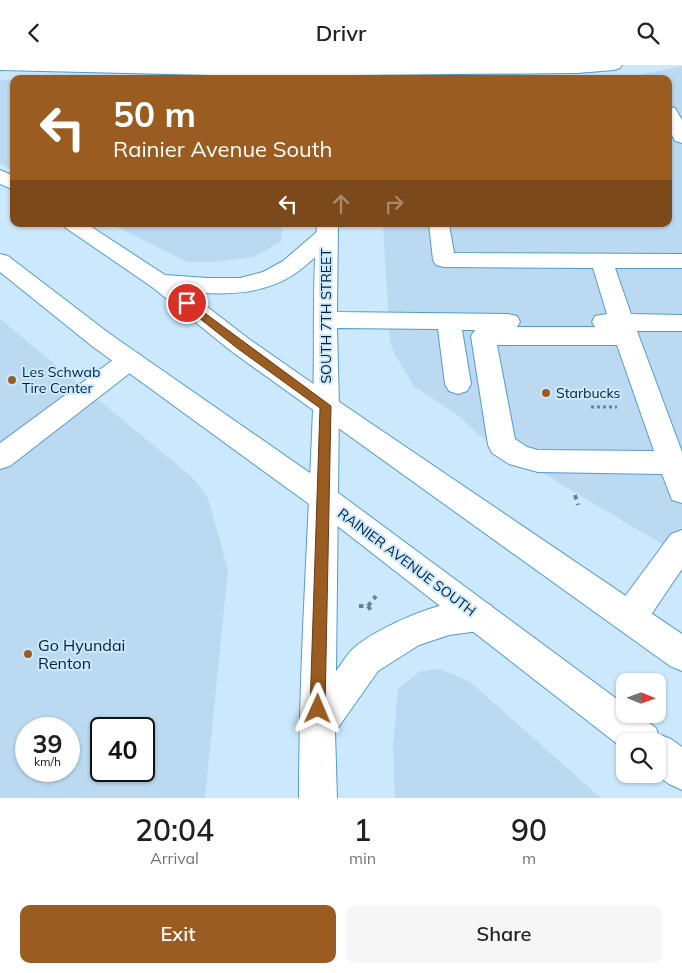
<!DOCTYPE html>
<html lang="en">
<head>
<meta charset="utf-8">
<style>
	body { margin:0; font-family:Mulish,sans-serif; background:#f6f6f6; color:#202124; height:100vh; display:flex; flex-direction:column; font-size:19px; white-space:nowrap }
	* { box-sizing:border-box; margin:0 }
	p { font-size:16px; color:#757577 }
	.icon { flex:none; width:28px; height:28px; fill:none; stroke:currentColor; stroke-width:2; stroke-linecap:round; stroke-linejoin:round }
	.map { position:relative; height:733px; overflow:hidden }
	.panel { display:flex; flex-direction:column; background:#fff; flex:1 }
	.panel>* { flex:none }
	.guide { position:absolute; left:10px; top:10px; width:662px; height:152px; border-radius:10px; box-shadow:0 1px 4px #0004; background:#9a5c21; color:#fff; overflow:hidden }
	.needle { width:32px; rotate:91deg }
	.tools { position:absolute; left:616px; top:608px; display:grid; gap:10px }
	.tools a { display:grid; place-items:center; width:50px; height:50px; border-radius:10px; background:#fff; box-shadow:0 1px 4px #0004; font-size:25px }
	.speed { position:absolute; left:15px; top:652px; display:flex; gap:10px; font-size:25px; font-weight:700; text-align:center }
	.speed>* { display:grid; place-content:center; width:65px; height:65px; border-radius:50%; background:#fff; box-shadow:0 1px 4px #0004; line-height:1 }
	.speed small { font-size:12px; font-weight:400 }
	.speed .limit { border:2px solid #111; border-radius:8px; background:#fff; color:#111 }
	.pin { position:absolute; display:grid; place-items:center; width:42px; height:42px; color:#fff; margin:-21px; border:2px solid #fff; border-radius:50%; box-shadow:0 1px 5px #0007 }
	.me { position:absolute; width:55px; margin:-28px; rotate:1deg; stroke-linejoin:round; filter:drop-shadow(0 0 4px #0008) }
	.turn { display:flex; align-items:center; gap:18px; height:105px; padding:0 20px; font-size:22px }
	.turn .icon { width:65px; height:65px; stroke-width:2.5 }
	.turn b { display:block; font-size:35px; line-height:42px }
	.lanes { display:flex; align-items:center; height:48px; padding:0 20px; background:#0003; justify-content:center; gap:25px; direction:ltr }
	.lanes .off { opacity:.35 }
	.eta { display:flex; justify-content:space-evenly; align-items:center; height:85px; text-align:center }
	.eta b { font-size:30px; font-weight:600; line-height:35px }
	.primary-button { display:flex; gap:10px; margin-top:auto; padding:10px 20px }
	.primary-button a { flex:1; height:58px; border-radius:10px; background:#9a5c21; color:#fff; font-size:20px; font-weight:600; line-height:58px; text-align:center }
	.primary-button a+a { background:#f6f6f6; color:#202124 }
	header { display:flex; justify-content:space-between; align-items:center; height:65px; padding:0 20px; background:#fff; font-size:22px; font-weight:600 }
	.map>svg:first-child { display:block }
	.built { fill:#bbdaf1; fill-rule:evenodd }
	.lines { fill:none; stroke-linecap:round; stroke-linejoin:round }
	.minor-casing { stroke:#529bcc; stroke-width:2 }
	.major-casing { stroke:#529bcc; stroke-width:2 }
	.path-far1 { stroke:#658296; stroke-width:3; stroke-dasharray:3 3; stroke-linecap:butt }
	.path { stroke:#658296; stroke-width:4; stroke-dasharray:4.5 4.5; stroke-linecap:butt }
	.minor { fill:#fff; fill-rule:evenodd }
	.major { fill:#fff; fill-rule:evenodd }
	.route { fill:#9a5c21; stroke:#643c15 }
	.poi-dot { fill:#9a5c21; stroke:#cce8fd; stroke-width:2 }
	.labels { text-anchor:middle; stroke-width:4; stroke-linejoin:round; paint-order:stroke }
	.street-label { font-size:14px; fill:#011f32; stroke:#cce8fd }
	.poi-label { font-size:14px; fill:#011f32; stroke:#cce8fd; text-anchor:start }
	.near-poi-label { font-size:16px; fill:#011f32; stroke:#cce8fd; text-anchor:start }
</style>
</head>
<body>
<header><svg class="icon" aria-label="back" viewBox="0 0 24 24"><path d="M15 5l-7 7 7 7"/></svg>Drivr<svg class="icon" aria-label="search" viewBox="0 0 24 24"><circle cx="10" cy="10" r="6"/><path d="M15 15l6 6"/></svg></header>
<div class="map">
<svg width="682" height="733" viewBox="0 0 682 733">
	<rect width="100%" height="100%" fill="#cce8fd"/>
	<!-- built -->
	<path class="built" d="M682 1V491L479 370 455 348 414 321 395 290 390 276 383 159H669V14H620Z
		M0 15H14V106L0 98Z
		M111 159H283L281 177 253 192 213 197H187Z
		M0 254 192 412 208 433 228 505 205 733H0ZM26 664H69V706H26ZM101 664H144V706H101Z
		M439 604 469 616 601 733H395L393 682 398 624 420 606Z"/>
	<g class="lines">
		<defs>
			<path id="minor" d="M0 0H622L620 3 614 5 577 8 252 11 0 5Z
				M669 42 675 43 682 55V78L675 76 669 64Z
				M317 159H338L337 247 508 249 517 251 520 257 517 262H595L592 257 595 251 607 249 593 203 444 202 436 200 433 195 429 159H449L454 188 682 189V203H615L631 249 682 250V266H637L682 387V438L672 435 662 409 538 407 509 399 492 388 488 380 471 271 475 265H462L471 319 467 326 458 329 449 326 445 319 438 264 337 263 339 341 336 606C342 599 347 588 355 582 378 562 450 530 480 536 483 537 487 539 491 540L496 551 491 562 479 566 449 570 419 580 378 606 335 667 337 733H299C299 603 308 474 313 344 315 282 312 220 317 159ZM497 280H617L654 386 538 385 527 382 515 374Z
				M130 286 139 289 143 295 139 301 10 401 0 404V378L121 289Z
				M682 465V504L642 563 630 568 618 563 613 552 618 541 671 469Z"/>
			<path id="major" d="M0 105 14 111V125L0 119Z
				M62 159H87L165 210 208 213H240L263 207 283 196 319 165 327 163 335 165 338 170 335 175C321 186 308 200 293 210 262 230 224 230 188 227L249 274 335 334 682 569V606L670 601 231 286 152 222 66 163Z
				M0 189 8 191 110 269 333 424 625 640V649H637L656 663 658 669 671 674 682 682V725L669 719 655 709H658V676H625V685L313 442 92 281 0 207Z"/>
		</defs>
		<!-- minor casing -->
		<use href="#minor" class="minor-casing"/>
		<!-- major casing -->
		<use href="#major" class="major-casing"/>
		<!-- path-far1 -->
		<path class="path-far1" d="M591 342H617"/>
		<!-- path -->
		<path class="path" d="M575 430 578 440
			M359 541H368L372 547
			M368 541 376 531"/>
		<!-- minor -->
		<use href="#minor" class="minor"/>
		<!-- major -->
		<use href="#major" class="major"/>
	</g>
	<!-- route -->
	<path class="route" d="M187 235 331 341 325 644 323 650 318 652 312 650 310 644 320 343 237 283 184 241V236Z"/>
	<!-- markers -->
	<g class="poi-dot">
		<circle cx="12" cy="315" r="5"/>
		<circle cx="546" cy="328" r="5"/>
		<circle cx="28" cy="589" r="5"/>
	</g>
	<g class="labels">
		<!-- street labels -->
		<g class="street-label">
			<text transform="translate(326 251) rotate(-90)" y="5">SOUTH 7TH STREET</text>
			<text transform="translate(407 497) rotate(37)" y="5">RAINIER AVENUE SOUTH</text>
		</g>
		<!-- poi labels -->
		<g class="poi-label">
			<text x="22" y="312">Les Schwab<tspan x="22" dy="16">Tire Center</tspan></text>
			<text x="556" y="333">Starbucks</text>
		</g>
		<!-- near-poi labels -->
		<g class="near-poi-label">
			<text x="38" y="586">Go Hyundai<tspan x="38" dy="18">Renton</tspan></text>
		</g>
	</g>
</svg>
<div class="tools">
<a><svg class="needle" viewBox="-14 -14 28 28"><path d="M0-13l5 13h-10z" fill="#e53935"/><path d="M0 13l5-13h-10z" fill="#757577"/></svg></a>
<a><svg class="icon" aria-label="search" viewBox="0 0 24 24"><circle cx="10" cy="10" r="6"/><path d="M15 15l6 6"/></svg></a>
</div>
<div class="speed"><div>39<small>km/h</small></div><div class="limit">40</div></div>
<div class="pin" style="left:187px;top:238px;background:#d93025"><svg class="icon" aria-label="arrive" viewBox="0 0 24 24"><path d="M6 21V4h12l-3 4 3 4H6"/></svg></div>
<svg class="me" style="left:318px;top:644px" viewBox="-20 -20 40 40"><path d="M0-17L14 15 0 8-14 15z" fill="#9a5c21" stroke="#fff" stroke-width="4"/></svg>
<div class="guide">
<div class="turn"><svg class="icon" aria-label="left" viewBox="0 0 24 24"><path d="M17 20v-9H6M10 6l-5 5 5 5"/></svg><div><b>50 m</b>Rainier Avenue South</div></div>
<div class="lanes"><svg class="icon" aria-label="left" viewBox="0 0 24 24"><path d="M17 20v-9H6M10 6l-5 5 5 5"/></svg><svg class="icon off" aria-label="ahead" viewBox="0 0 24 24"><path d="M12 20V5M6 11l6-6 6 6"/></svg><svg class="icon off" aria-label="right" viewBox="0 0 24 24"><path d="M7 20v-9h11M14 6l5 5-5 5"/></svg></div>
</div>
</div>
<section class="panel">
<div class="eta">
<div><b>20:04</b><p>Arrival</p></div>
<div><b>1</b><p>min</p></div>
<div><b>90</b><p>m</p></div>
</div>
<div class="primary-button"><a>Exit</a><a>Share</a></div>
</section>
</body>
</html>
